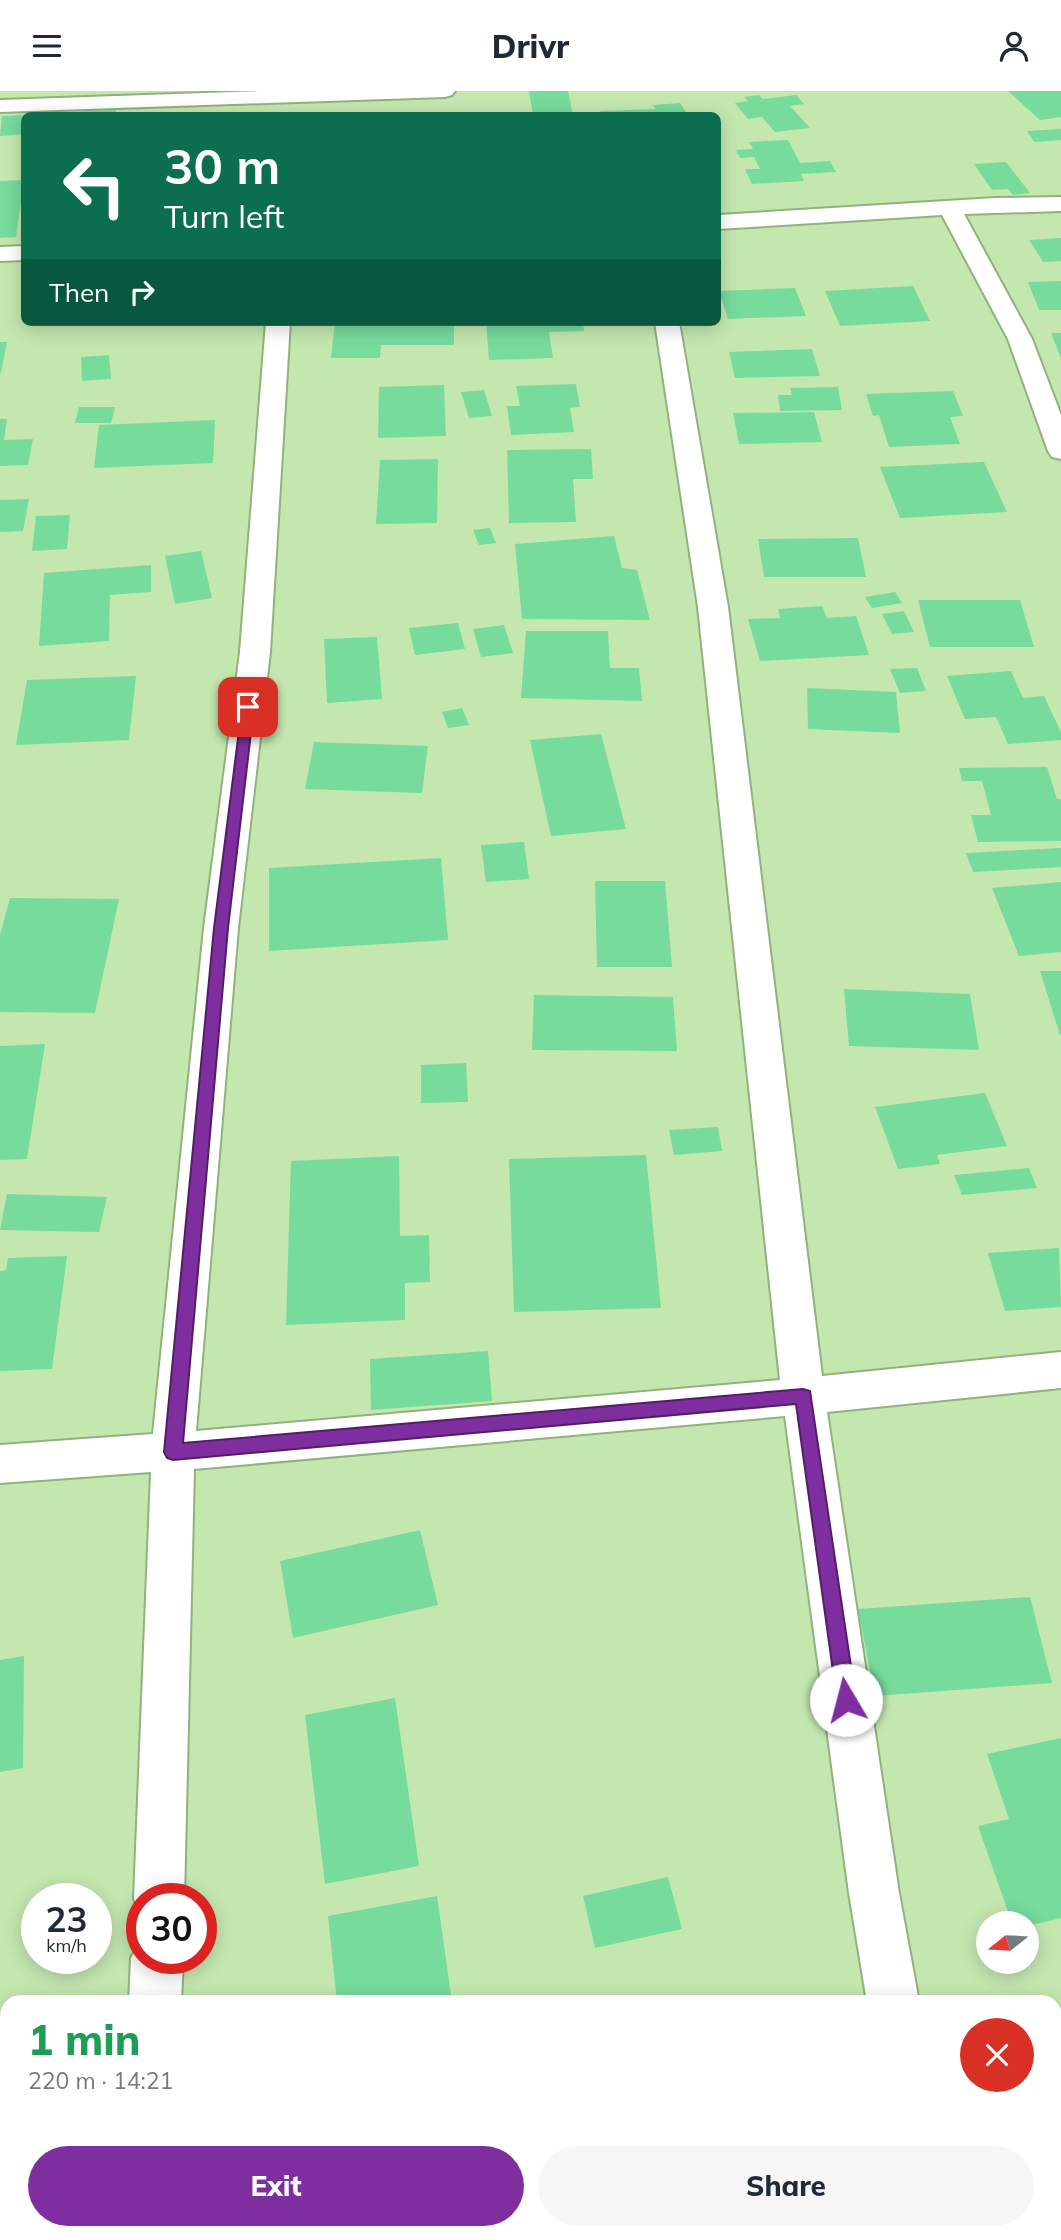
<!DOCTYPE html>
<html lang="en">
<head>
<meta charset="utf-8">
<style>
	body { margin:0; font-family:Mulish,sans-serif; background:#f6f6f7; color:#1f2937; height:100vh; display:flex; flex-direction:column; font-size:26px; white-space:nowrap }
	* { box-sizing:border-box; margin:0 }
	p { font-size:23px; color:#747a83 }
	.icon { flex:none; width:38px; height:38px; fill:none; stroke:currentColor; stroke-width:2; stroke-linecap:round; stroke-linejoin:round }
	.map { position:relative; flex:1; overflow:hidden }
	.panel { position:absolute; left:0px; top:1904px; width:1062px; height:245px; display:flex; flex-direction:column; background:#fff; border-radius:21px 21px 0 0; box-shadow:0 4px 18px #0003 }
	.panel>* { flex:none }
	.banner { position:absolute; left:21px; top:21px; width:700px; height:214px; border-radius:10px; box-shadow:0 4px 18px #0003; background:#0b6e4f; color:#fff; overflow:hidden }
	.needle { width:46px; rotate:252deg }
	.buttons { position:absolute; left:976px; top:1820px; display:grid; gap:14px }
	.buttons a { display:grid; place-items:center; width:63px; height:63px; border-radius:50%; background:#fff; box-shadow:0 4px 18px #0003; font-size:35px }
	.speed { position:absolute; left:21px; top:1792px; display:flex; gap:14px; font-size:35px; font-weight:700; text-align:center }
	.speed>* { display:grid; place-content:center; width:91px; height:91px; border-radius:50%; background:#fff; box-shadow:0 4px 18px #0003; line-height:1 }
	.speed small { font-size:18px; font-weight:400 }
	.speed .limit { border:10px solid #d22; background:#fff; color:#111 }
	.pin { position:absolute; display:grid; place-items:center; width:60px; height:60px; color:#fff; margin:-30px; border-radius:14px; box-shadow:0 4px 10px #0006 }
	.me { position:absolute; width:77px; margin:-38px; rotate:352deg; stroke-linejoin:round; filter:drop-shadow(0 0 5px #0008) }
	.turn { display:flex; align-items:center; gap:24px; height:147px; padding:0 28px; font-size:32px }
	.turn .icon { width:91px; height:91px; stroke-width:2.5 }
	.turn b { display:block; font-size:49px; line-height:60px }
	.then { display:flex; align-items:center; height:66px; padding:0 28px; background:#0003; gap:14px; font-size:26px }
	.round { display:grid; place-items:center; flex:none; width:74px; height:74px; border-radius:37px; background:#f6f6f7 }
	.overview { display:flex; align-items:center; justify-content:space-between; height:119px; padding:0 28px }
	h1 { font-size:42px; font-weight:800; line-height:52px; color:#1e9e55 }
	.primary-button { display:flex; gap:14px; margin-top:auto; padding:14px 28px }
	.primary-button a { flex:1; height:80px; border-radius:42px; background:#7e2e9e; color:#fff; font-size:28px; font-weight:800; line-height:80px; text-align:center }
	.primary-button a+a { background:#f6f6f7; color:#1f2937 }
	header { display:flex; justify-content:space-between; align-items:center; height:91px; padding:0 28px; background:#fff; font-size:32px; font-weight:800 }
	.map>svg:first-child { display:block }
	.building { fill:#77db9c }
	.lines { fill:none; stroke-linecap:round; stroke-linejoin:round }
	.minor-casing { stroke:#90b27c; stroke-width:4 }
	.minor { fill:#fff; fill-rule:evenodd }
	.route { fill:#7e2e9e; stroke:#521e67; stroke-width:2 }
</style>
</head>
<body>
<header><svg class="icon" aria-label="menu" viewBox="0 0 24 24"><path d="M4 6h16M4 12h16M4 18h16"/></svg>Drivr<svg class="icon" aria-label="person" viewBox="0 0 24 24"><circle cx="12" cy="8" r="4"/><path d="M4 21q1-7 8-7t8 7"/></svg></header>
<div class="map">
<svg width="1061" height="2149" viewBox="0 0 1061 2149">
	<rect width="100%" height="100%" fill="#c4e7b0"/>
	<!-- building -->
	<path class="building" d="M529 0H568L573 24H533Z
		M1008 0H1061V26L1040 29Z
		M759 4 763 8 796 4 804 13 790 15 810 37 775 41 762 26 748 28 735 12 748 10 744 6Z
		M680 12 688 24H602L600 20 656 18 653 14Z
		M116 19V24H47V22Z
		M24 24V43L0 45 2 25Z
		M1061 38V49L1034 51 1027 40Z
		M788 49 800 72 830 70 836 81 801 83 804 90 752 93 745 78H760L754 66 740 67 736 59 753 58 749 51Z
		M1006 71 1030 102 1013 104 1008 98 992 99 974 73Z
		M24 89 16 146 0 147V90Z
		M1061 147V170L1043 171 1029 149Z
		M1061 190V219H1039L1028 191Z
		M913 195 930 230 840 235 825 200Z
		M795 197 806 225 728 228 719 200Z
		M335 231H454V254H381L380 267H331Z
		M486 231H583L584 240 549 241 553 267 489 269Z
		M1051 242H1061V267Z
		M0 251H7L1 282H0Z
		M812 258 820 285 735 287 729 261Z
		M109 264 111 288 82 290 81 266Z
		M576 293 580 316 570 317 574 341 511 344 507 315H520L516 295Z
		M444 294 446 345 378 347 379 296Z
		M838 296 842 319 780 320 778 304H792L790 297Z
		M484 299 492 325 469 327 461 301Z
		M953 300 963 325 950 326 960 353 889 356 879 324 873 325 866 303Z
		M79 316H115L111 332H75Z
		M814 321 822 351 739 353 733 322Z
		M0 328H7L4 349 33 348 28 374 0 375Z
		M215 329 213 372 94 377 99 334Z
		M591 358 593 388H573L576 431 509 432 507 359Z
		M438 368 437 432 376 433 380 369Z
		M984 371 1007 421 900 427 880 376Z
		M29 408 23 440 0 441V409Z
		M70 424 67 458 32 460 36 425Z
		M490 437 496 452 479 454 473 439Z
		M614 445 622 477 637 479 650 529 522 528 515 453Z
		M858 447 866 486H764L758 448Z
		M201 460 212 507 175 513 165 465Z
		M151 474V501L110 504 109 550 39 555 44 482Z
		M895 501 902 512 872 517 865 506Z
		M918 509H1020L1034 556H930Z
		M822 515 827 527 856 525 869 564 760 570 748 528 780 527 778 518Z
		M904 520 914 541 892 543 882 523Z
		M458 532 465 558 415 564 409 537Z
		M504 534 513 562 481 566 473 538Z
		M526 540H608L610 577H639L642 610 521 607Z
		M377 546 382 608 327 612 324 548Z
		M917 577 926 600 900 602 890 578Z
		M1011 580 1023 607 1044 605 1061 641V649L1008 653 996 626 965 628 947 585Z
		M136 585 129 649 16 654 27 589Z
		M807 597 896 601 900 642 808 638Z
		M462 617 469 634 448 637 442 621Z
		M601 643 626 738 551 745 530 649Z
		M314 651 428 655 422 702 305 698Z
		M1047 676 1057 708H1061V750L978 751 971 724H991L982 690H962L959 677Z
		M524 751 529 788 486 791 481 754Z
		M1061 757V776L973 781 966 762Z
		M441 767 448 849 269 860V777Z
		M595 790H665L672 876H597Z
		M1061 791V861L1019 865 992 797Z
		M10 807 119 808 95 922 0 921V844Z
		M1040 880H1061V944H1060Z
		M844 898 970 903 979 959 849 955Z
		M534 904 673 906 677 960 532 959Z
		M45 953 27 1068 0 1069V955Z
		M466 972 468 1011 421 1012V974Z
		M985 1002 1007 1055 937 1064 940 1073 898 1078 875 1016Z
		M718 1036 722 1060 674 1064 669 1039Z
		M646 1064 661 1217 514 1221 509 1068Z
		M399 1065 400 1145 429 1144 430 1191 405 1192V1229L286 1234 291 1070Z
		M1029 1077 1037 1097 962 1104 954 1084Z
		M7 1103 107 1106 99 1141 0 1139Z
		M1059 1157 1061 1216 1005 1220 988 1162Z
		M67 1165 52 1278 0 1280V1180L6 1179 8 1167Z
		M488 1260 492 1310 371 1319 370 1268Z
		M420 1439 438 1514 293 1547 280 1470Z
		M1030 1506 1052 1592 875 1605 858 1518Z
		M24 1565 23 1677 0 1681V1569Z
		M395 1607 419 1775 325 1793 305 1624Z
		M1061 1647V1827L1027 1835V1832H1012L978 1735 1009 1728 987 1663Z
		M668 1786 682 1838 595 1857 583 1805Z
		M437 1805 452 1911H337L328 1825Z
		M7 2102V2142H55V2149H0L1 2103Z
		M277 2142H469L470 2149H277Z
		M577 2142H760L761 2149H578Z"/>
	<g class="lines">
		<defs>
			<path id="minor" d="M260 0H455L452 4 445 6 0 21V9Z
				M1061 106V120L964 123 1032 248 1061 324V368L1052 366 1048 360 1008 248 942 124 718 138V124L995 107Z
				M24 155V169L0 170V156Z
				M266 231H290L270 561 238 837 196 1340 780 1289 698 516 655 231H679L728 516 822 1285 1061 1261V1297L827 1321 899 1802 919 1911H867L849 1802 785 1325 194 1378 184 1808H142V1826L134 1808 151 1381 0 1392V1354L153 1343 204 837 240 561Z
				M142 1848V1867H183L181 1911H129L131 1867Z
				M120 2142H176L175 2149H119Z
				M906 2142H962L964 2149H908Z"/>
		</defs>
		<!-- minor casing -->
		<use href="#minor" class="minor-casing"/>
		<!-- minor -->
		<use href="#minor" class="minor"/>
	</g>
	<!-- route -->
	<path class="route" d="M248 612 254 616 228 837 183 1352 803 1298 810 1300 856 1609 853 1616 846 1618 840 1616 837 1609 796 1313 173 1369 167 1367 164 1361 214 837 242 616Z"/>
</svg>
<div class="buttons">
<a><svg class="needle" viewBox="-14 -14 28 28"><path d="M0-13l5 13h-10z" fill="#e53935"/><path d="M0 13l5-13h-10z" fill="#747a83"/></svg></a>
</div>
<div class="speed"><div>23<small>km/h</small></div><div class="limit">30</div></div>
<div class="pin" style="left:248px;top:616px;background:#d93025"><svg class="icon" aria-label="arrive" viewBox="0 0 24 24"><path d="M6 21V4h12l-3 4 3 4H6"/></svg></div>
<svg class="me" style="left:846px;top:1609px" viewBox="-20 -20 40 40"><circle r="19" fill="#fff"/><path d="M0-13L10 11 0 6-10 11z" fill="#7e2e9e"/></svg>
<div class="banner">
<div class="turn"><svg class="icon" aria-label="left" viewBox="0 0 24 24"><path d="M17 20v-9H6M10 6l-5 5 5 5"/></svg><div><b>30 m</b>Turn left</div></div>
<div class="then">Then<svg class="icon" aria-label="right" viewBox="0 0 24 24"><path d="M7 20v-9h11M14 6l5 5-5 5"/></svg></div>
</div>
<section class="panel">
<div class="overview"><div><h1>1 min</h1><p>220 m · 14:21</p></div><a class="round" style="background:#d93025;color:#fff"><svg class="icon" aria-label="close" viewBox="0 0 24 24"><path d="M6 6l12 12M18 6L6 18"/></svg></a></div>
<div class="primary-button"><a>Exit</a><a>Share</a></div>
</section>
</div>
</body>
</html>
